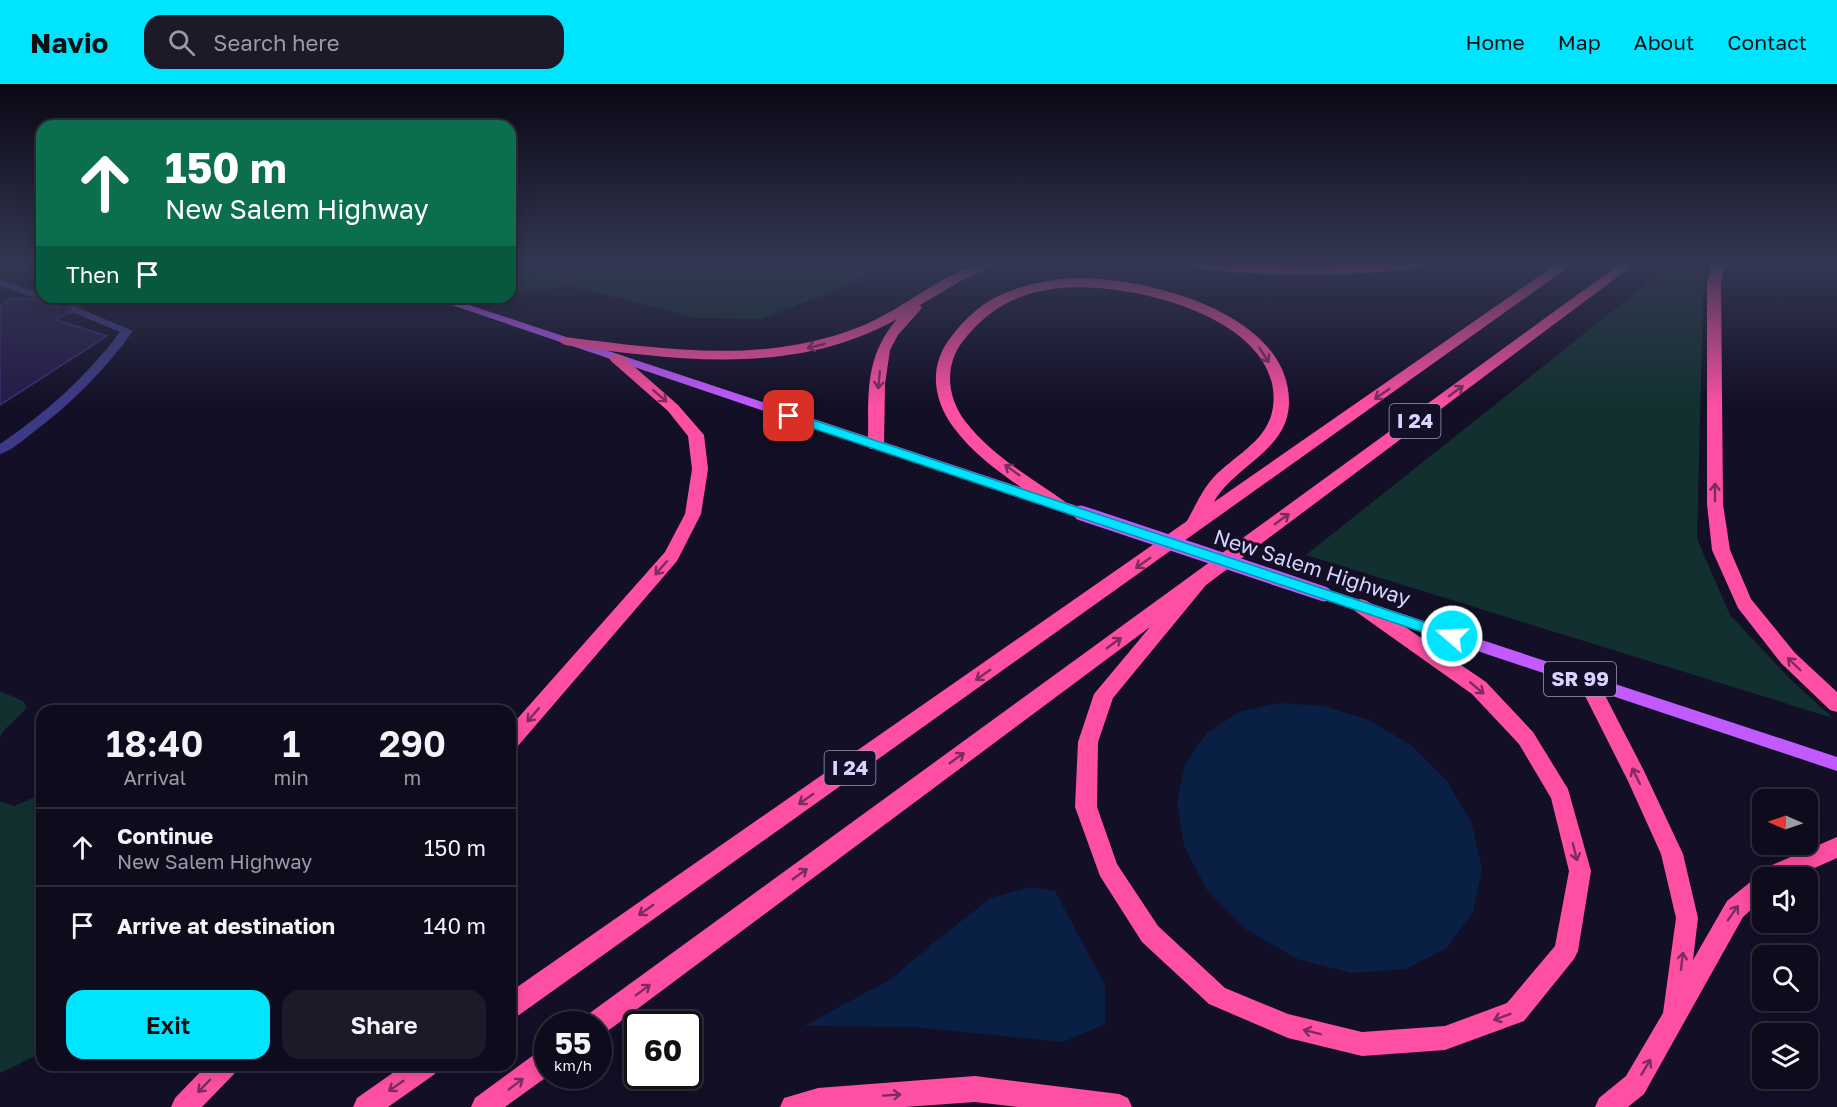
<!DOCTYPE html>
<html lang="en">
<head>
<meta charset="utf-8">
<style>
	body { margin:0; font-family:"Golos Text",sans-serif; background:#1c1929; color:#f1f3f6; height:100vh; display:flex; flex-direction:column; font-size:22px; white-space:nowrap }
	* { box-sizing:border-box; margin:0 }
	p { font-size:20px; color:#9b9ba3 }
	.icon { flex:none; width:33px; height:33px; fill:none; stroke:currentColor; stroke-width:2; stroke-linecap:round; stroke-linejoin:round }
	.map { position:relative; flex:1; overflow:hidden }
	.drawer { position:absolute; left:36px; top:621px; width:480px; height:366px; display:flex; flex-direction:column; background:#0e0b1c; border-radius:18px; box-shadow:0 3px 15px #0003,0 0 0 2px #2e2b3b }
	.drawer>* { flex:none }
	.guide { position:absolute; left:36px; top:36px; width:480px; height:183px; border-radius:18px; box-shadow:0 3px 15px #0003,0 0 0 2px #2e2b3b; background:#0b6e4f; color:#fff; overflow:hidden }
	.needle { width:39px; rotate:272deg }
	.buttons { position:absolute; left:1752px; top:705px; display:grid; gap:12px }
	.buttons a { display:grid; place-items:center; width:66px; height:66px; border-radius:12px; background:#0e0b1c; box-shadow:0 3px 15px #0003,0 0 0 2px #2e2b3b; font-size:30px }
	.speed { position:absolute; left:534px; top:927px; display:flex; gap:12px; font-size:30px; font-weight:700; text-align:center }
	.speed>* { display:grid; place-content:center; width:78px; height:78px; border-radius:50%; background:#0e0b1c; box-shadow:0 3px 15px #0003,0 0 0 2px #2e2b3b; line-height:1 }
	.speed small { font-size:15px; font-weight:400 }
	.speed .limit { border:3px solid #111; border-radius:9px; background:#fff; color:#111 }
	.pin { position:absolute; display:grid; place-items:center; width:51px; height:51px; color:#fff; margin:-26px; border-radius:12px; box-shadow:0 3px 9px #0006 }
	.me { position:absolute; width:66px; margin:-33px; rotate:289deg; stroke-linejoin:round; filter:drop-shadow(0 0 4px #0008) }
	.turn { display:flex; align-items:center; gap:21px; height:126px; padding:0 30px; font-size:27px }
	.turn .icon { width:78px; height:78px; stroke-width:2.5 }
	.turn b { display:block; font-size:42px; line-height:51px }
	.then { display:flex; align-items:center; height:57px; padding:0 30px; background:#0003; gap:12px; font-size:22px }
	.eta { display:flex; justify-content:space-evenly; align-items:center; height:102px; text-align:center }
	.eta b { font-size:36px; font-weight:600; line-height:42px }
	.primary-button { display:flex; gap:12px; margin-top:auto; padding:12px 30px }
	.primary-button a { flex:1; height:69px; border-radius:18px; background:#00e5ff; color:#111; font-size:24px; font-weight:600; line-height:69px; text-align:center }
	.primary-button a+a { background:#1c1929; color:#f1f3f6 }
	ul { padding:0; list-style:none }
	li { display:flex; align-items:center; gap:18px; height:78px; padding:0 30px; border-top:2px solid #2e2b3b }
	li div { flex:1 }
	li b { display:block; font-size:22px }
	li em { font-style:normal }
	header { display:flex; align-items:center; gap:36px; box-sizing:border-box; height:84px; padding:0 30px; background:#00e5ff; color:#111 }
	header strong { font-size:28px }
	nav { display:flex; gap:33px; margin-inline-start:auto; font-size:21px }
	.search { width:420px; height:54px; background:#1c1929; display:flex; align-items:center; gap:15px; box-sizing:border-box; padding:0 21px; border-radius:18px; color:#9b9ba3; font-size:22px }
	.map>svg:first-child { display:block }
	.green { fill:#12302f }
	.water { fill:#0a1f44 }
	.building { fill:#241b47; stroke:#3b2d73; stroke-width:1.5 }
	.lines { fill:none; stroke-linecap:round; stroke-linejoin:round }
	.minor-tunnel { stroke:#312d47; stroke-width:12; stroke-dasharray:12 6; stroke-linecap:butt }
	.minor { fill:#3d3a85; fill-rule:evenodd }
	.major { fill:#c25bff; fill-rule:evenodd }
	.highway { fill:#ff4fa3; fill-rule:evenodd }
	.major-bridge { stroke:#c25bff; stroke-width:15 }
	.oneway { stroke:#7d2c5e }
	.route { fill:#00e5ff; stroke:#0095a6; stroke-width:1.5 }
	.labels { text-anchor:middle; stroke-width:6; stroke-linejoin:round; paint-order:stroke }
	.shield { fill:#130f26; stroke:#9e99be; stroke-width:1.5 }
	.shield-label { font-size:20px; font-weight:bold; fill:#d9d4ff }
	.street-label { font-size:21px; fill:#d9d4ff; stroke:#130f26 }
</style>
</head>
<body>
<header>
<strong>Navio</strong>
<div class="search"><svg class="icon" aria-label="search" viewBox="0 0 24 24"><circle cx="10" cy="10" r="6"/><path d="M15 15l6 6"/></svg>Search here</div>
<nav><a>Home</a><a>Map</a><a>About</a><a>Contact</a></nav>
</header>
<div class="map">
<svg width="1837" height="1023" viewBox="0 0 1837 1023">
	<rect width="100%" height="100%" fill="#130f26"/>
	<!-- green -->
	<path class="green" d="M510 179H840L863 195 762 235 695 234 573 202 513 209 510 208Z
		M1673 179H1704L1697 455 1730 531 1791 596 1833 634 1306 471Z
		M0 607 23 617 27 623C19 634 6 641 0 653Z
		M42 710V969L0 989V717L14 722Z"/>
	<!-- water -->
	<path class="water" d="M1279 619 1324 622 1369 636 1411 661 1447 697 1472 740 1482 785 1473 828 1447 864 1405 885 1352 889 1297 875 1247 846 1207 806 1184 762 1177 718 1185 680 1207 649 1239 628Z
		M1031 803 1055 807 1105 901V940L1063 958 914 943 804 942 891 895 938 855 991 814Z"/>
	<!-- building -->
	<path class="building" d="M42 204V213H94L79 222 69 221V228L57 236 107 252 0 321V221L12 214 33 215 39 212 37 206Z"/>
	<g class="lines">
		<!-- minor-tunnel -->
		<path class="minor-tunnel" d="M32 210 74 225"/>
		<!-- minor -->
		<path class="minor" d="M843 179H855L866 188 864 190H856Z
			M0 195 36 208 38 210 32 213 0 202Z
			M74 222 133 247C105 286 70 321 31 350 22 357 11 367 0 370V360C46 329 87 292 120 248L70 227V223Z"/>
		<!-- major -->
		<path class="major" d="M428 213H445L1086 425 1088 429 1081 434 1076 433Z
			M1324 504 1837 673V687L1319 514 1317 510 1319 506Z"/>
		<!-- highway -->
		<path class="highway" d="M980 179H1000L964 195 920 221 922 224 898 251 890 266 885 300 884 361 882 365H870L868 361C869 312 863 275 897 235 794 293 676 276 565 261L558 257 565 253C663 265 764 281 859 243 902 226 936 194 980 179Z
			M1184 179 1307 183 1431 179C1415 194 1199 194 1184 179Z
			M1558 179H1574L519 931 510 934V908L1187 437C1195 423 1202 406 1213 394 1234 371 1268 358 1273 323 1285 229 1109 190 1041 207 1008 214 983 231 963 257 944 281 947 313 965 337 991 371 1030 393 1064 417L1066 421 1064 425H1052C1019 401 979 378 954 344 933 316 928 282 951 253 964 236 978 222 998 212 1023 200 1056 194 1082 194 1151 195 1291 230 1289 320 1287 367 1234 382 1214 418Z
			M1621 179H1636L1206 501 1113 614 1098 658 1097 723 1117 780 1158 842 1225 904 1288 930 1362 948 1445 942 1507 919 1555 862 1569 787 1551 714 1519 660 1472 610 1355 527 1352 522 1355 517 1361 515 1367 517 1486 598 1533 648 1568 705 1591 787 1578 867 1574 875 1524 937 1445 966 1362 972 1288 954 1209 920 1142 858 1100 792 1075 723 1078 658 1094 610 1150 543 605 949 598 951V940H584L587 931Z
			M1712 179H1726L1721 198 1723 420 1730 466 1751 515 1795 569 1837 608V628L1830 626 1781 579 1738 524 1712 466 1707 420V198Z
			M616 270 621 271 678 321 704 351 708 385 701 430 677 477 517 663 510 666V643L665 468 685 430 692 385 688 352 668 327 611 277 609 274Z
			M1588 590 1595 592 1644 687 1683 770 1698 834 1693 876 1727 817 1754 795 1763 792 1772 781 1837 753V774L1792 794H1762V816L1743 833 1644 1010 1628 1023H1595L1599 1014 1626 992 1663 929 1676 834 1661 770 1628 697 1578 598 1581 592Z
			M548 964V992L505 1023H471L475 1014 539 967Z
			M207 981H237L234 990 202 1023H171L175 1014Z
			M404 981H438L435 990 388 1023H353L357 1014Z
			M975 992 1119 1010 1128 1014 1132 1023H1018L975 1018 905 1023H780L784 1014 818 1004Z"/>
		<!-- major-bridge -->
		<path class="major-bridge" d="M1081 429 1324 510"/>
	</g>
	<!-- one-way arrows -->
	<defs><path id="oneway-shaft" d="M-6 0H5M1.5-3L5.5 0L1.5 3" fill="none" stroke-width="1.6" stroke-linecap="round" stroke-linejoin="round" transform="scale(1.5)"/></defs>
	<g class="oneway">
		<use href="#oneway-shaft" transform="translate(816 262) rotate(166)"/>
		<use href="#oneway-shaft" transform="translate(1264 271) rotate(57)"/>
		<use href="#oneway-shaft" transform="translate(879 296) rotate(95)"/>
		<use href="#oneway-shaft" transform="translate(1456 307) rotate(-36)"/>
		<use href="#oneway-shaft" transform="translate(1382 310) rotate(145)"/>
		<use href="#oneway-shaft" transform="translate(660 312) rotate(41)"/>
		<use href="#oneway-shaft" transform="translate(1012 386) rotate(-144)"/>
		<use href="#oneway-shaft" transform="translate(1715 408) rotate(-90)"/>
		<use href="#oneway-shaft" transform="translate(1282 435) rotate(-36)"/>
		<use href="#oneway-shaft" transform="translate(1143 479) rotate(145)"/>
		<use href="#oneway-shaft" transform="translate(661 484) rotate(131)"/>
		<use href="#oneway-shaft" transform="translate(1114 559) rotate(-36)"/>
		<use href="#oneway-shaft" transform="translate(1794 580) rotate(-136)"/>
		<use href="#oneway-shaft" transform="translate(983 591) rotate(145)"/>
		<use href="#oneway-shaft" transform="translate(1477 604) rotate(40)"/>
		<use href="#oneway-shaft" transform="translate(533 631) rotate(131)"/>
		<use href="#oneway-shaft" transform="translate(957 674) rotate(-36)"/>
		<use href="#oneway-shaft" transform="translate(1636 692) rotate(-116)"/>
		<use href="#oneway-shaft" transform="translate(806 715) rotate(145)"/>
		<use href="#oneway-shaft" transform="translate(1575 768) rotate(76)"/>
		<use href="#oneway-shaft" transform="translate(800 790) rotate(-36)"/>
		<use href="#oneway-shaft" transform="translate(646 826) rotate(145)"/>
		<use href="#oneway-shaft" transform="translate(1733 829) rotate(-55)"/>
		<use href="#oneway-shaft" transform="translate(1682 877) rotate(-83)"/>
		<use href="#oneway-shaft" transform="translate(643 906) rotate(-37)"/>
		<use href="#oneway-shaft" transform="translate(1502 933) rotate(159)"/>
		<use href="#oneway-shaft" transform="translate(1312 948) rotate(-166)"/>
		<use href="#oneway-shaft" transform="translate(1646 983) rotate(-59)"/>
		<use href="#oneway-shaft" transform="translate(516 1000) rotate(-37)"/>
		<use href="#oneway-shaft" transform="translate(204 1002) rotate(134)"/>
		<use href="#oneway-shaft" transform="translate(396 1002) rotate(145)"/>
		<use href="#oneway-shaft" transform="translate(892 1011) rotate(-4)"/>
	</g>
	<!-- sky -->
	<linearGradient id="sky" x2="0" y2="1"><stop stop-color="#0a0815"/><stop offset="0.56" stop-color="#333752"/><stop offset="1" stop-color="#333752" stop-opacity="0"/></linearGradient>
	<rect width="1837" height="322" fill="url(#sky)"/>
	<!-- route -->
	<path class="route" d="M789 328 1457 549 1459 552 1457 556 1452 558 785 335V329Z"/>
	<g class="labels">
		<!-- shield labels -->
		<g class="shield">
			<rect x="1389.5" y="320" width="51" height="34" rx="4.5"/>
			<rect x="1544" y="578" width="72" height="34" rx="4.5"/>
			<rect x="824.5" y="667" width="51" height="34" rx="4.5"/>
		</g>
		<g class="shield-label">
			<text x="1415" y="344">I 24</text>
			<text x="1580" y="602">SR 99</text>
			<text x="850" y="691">I 24</text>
		</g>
		<!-- street labels -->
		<g class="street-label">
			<text transform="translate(1312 484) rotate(18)" y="7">New Salem Highway</text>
		</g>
	</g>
</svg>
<div class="buttons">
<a><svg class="needle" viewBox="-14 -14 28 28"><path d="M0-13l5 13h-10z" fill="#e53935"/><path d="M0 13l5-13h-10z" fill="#9b9ba3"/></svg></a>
<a><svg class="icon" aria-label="sound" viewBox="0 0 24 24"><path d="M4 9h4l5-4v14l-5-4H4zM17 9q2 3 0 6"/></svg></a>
<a><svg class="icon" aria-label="search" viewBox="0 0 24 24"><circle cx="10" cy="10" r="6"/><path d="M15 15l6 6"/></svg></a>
<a><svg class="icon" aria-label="layers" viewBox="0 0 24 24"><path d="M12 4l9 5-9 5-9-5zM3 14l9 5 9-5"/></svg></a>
</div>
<div class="speed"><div>55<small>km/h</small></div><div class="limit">60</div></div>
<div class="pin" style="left:789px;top:332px;background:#d93025"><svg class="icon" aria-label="arrive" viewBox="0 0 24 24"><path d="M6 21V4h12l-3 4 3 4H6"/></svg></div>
<svg class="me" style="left:1452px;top:552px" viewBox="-20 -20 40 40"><circle r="17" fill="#00e5ff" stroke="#fff" stroke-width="3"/><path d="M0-11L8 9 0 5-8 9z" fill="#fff"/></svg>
<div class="guide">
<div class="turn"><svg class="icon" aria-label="ahead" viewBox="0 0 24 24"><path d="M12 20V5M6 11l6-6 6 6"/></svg><div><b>150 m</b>New Salem Highway</div></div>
<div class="then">Then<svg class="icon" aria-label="arrive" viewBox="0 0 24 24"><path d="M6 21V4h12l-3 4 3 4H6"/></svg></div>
</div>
<section class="drawer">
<div class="eta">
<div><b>18:40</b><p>Arrival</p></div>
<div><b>1</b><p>min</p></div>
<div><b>290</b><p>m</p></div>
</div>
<ul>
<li><svg class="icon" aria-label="ahead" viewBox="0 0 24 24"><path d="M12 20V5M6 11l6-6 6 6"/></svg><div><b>Continue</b><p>New Salem Highway</p></div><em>150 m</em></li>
<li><svg class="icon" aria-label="arrive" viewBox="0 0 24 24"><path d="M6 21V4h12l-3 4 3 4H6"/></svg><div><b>Arrive at destination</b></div><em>140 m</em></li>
</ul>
<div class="primary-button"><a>Exit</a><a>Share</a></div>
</section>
</div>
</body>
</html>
